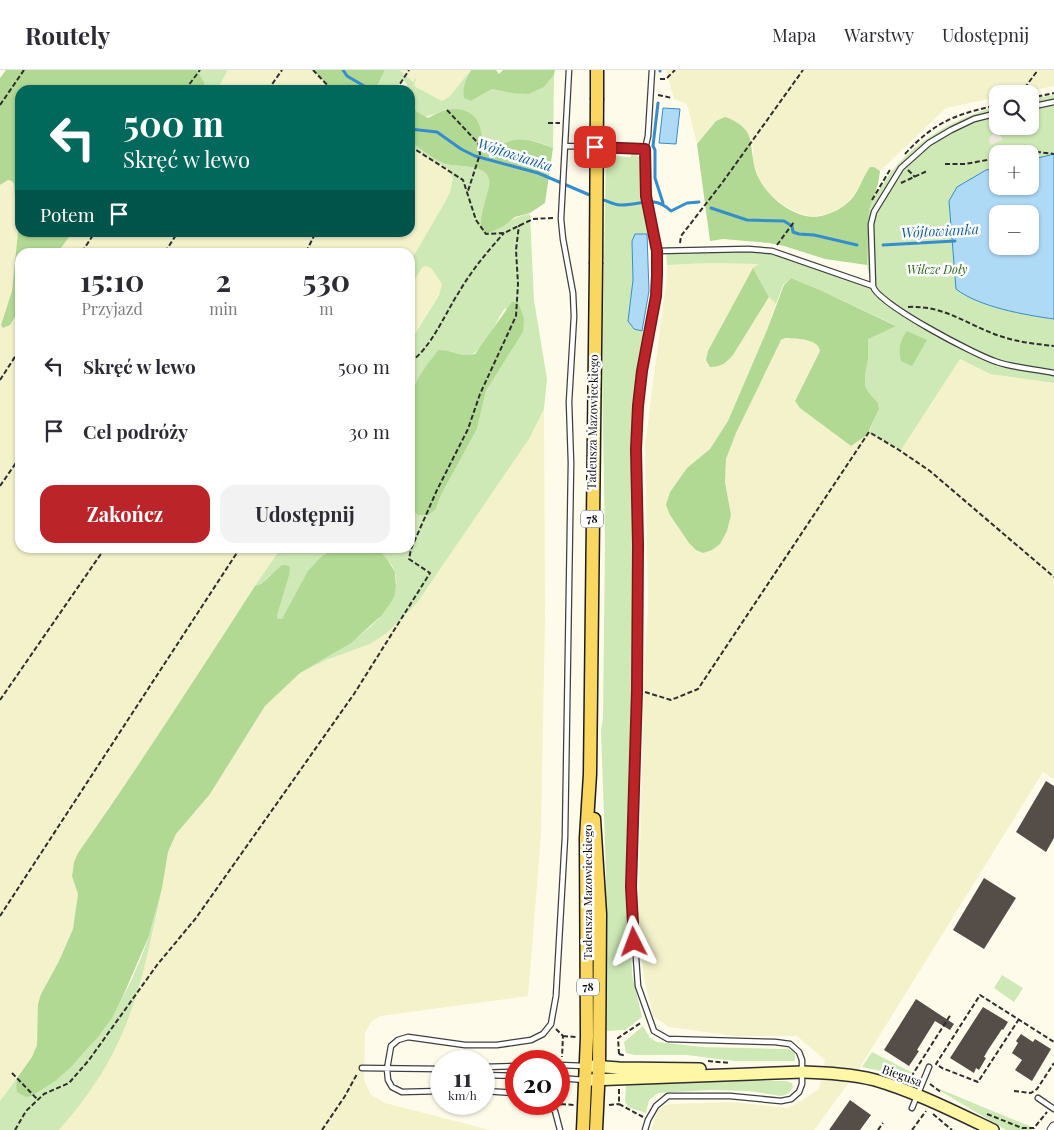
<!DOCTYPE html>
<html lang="pl">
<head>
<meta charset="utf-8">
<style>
	body { margin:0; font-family:"Playfair Display",serif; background:#f2f2f3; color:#2b2b33; height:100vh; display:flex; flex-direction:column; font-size:19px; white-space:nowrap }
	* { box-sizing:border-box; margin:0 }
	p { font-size:16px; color:#7c7c81 }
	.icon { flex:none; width:28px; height:28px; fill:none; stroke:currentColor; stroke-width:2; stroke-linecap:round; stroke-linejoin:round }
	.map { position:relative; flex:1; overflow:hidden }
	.sheet { position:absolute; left:15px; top:178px; width:400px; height:305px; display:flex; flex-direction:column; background:#fff; border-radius:15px; box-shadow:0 1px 4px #0004 }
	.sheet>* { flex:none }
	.top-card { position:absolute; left:15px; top:15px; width:400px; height:152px; border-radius:15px; box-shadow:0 1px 4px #0004; background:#00695c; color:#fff; overflow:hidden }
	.tools { position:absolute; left:989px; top:15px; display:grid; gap:10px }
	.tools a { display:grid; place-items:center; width:50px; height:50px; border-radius:10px; background:#fff; box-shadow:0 1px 4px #0004; font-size:25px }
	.speed { position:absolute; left:430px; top:980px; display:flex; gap:10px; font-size:25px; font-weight:700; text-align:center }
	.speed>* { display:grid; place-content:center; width:65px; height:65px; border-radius:50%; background:#fff; box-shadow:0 1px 4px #0004; line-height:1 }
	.speed small { font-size:12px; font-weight:400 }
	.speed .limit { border:8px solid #d22; background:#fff; color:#111 }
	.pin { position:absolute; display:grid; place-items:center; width:42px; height:42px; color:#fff; margin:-21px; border-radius:10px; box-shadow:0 2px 8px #0006 }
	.me { position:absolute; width:55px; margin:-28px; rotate:357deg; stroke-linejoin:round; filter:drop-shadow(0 0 4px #0008) }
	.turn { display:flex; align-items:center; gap:18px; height:105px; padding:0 25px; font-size:22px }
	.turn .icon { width:65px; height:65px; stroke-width:2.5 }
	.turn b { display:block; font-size:35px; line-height:42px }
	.then { display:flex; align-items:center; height:48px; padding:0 25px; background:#0003; gap:10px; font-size:19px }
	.eta { display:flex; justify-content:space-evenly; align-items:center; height:85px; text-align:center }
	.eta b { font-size:30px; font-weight:700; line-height:35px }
	.button { display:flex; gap:10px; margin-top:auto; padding:10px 25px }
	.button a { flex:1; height:58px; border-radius:15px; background:#bb2428; color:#fff; font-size:20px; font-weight:700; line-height:58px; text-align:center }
	.button a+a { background:#f2f2f3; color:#2b2b33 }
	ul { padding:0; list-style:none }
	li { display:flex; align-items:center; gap:15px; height:65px; padding:0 25px }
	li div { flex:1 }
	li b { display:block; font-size:19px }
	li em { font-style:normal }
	header { display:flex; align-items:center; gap:30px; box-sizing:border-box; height:70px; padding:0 25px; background:#fff; border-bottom:1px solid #e1e1e2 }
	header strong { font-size:24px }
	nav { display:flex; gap:28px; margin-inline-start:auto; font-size:18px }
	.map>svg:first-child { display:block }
	.farmland { fill:#f4f2cb }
	.green { fill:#cee9b5; fill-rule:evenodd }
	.forest { fill:#b1d994 }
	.plaza { fill:#eee9db }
	.water { fill:#afdaf6; stroke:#368dcd; fill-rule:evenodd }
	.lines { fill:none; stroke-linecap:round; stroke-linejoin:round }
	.stream { stroke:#368dcd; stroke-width:3 }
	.building { fill:#544d48 }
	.lane-casing { stroke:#3f3f3f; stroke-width:7 }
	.street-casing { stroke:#3f3f3f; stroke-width:11 }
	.secondary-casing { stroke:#2e2e2e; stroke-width:14 }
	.primary-casing { stroke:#1d1d1d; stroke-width:15 }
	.path { stroke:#2e2e2e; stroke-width:2; stroke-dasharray:5 2.5; stroke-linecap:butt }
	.lane { stroke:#fff; stroke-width:4.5 }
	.street { stroke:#fff; stroke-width:9 }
	.secondary { stroke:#fff7a5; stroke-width:11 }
	.primary { stroke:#f9d760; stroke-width:12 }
	.primary-bridge-casing { stroke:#1d1d1d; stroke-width:15; stroke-linecap:butt }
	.primary-bridge { stroke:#f9d760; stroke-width:12 }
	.route-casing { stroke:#7a171a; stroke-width:12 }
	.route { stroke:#bb2428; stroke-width:9 }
	.labels { text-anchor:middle; stroke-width:5; stroke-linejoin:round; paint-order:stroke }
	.shield { fill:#fff; stroke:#555; stroke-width:1 }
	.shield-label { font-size:11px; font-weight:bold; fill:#0c0c0c }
	.park-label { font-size:12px; font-style:italic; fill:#29631c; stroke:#fff }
	.street-label { font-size:12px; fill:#0c0c0c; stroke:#fff }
	.water-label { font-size:14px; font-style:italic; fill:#155e9d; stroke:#fff }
</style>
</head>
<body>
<header>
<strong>Routely</strong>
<nav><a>Mapa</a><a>Warstwy</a><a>Udostępnij</a></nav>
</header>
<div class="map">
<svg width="1054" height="1060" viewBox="0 0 1054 1060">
	<rect width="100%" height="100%" fill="#fffbea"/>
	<!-- farmland -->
	<path class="farmland" d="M228 0H312L332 20H217Z
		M400 0H471L449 27 442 31 416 17 414 15 415 10 413 12Z
		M666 0H1054V16L1015 24H998L997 27 946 38 880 101 874 97H870L857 120 845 136 831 143 814 147 799 143 783 135 768 123 758 108 753 91V77L750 68 743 57 716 51 697 74 687 34 674 29Z
		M410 76 448 99 453 108 450 122 445 132 410 192V182H58L72 163 410 162Z
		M8 110 12 111 16 121 18 162 12 221 1 255 16 244 20 238V478H281L147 683 120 721 78 783 74 792 78 824 73 859 59 891 41 924 37 975 32 987 0 1031V115Z
		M710 193 760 194 726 293 733 285 769 227 776 234 767 260 728 351 710 379 687 398 670 422 720 474 727 461 731 445 725 412 726 389 736 363 779 272 784 268 812 271 817 274 820 277V281L795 331 796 333 851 376 869 362 901 380 960 289 990 304 1054 313V709L1043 702 857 1002 814 1060H651L658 1040 665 1035 671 1034 733 1032 787 1038 798 1033 819 1019 825 990 797 966H734L669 957 653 946 644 908 638 853 645 587 648 536 645 375 666 213 667 195Z
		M425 196 431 198 435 203 442 214V219L410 272V217L422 198Z
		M544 339 545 547 541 766 528 926 380 946 371 952 365 963 364 1010 371 1025 385 1033 490 1060H59L104 998 115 979 123 962 139 914 152 867 168 782 176 764 210 724 265 636 279 621 300 603 326 590 370 574 387 563 417 533 529 369Z"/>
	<!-- green -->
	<path class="green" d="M197 0H228L217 20H206L204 12Z
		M385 0H400L413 12 417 6 414 15 416 17 442 31 449 27 470 1C466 10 462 19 465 28L471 31 492 19 511 23 544 17 554 5 553 78C539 72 525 66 510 71 503 73 499 78 491 77 478 67 482 48 467 42 462 40 453 39 448 40 431 42 424 56 410 35V20H406L407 14 402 9 395 20H375Z
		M1054 25V313L990 304 960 289 901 380 869 362 879 339 878 333 870 324 865 316V305L868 290V268L895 255 820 220 791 208 783 215 776 234 769 227 753 198 759 194 710 193 667 195 666 177 761 178 783 182 829 201 873 215C871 209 867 201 867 193 866 179 866 142 872 129 874 125 878 121 881 117 907 74 951 50 997 36L998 56H1030V29ZM998 84H1030V116H998ZM998 144H1030V176H998Z
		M410 71C421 78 431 88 443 93 456 99 493 91 489 116 486 131 476 151 484 165 500 159 512 146 530 144L534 230 547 309 544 339 529 369 417 533 387 563 370 574 326 590 300 603C330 585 407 547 395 502 392 493 383 485 377 478H410V393C419 405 415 415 410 429L436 439 441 425 477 359 486 321 523 262 505 238C496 251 482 286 465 287 457 287 448 280 438 280 425 296 415 312 410 332V272L439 225 442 214 431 198 425 196 422 198 410 217V192L445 132 450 122 453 108 448 99 410 76Z
		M631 83 635 84 639 87 643 124 650 162 647 164H635L632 171 633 210 628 251 633 259 642 261 644 265 632 352 633 592 627 790 632 904 642 947 625 960 607 961 606 804 601 660 603 648 605 472 602 299 606 86 631 87Z
		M281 478H336L322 486 282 549H278L277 546 289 506 270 505 261 514 255 516Z
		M162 818C151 870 139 932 115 979 101 1008 80 1036 59 1060H0V1031L17 1008 16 1015 32 1026C92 989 126 933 149 866 154 850 157 834 162 818Z
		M1002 905 1023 918 1014 932 994 918Z
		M643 956 650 968 657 972 702 977 784 979 791 980 795 983V991H734L687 985H635L626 983 624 972Z
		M872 982 913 1003 894 1004 862 997Z
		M700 1010 786 1011 792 1013 793 1017 788 1024 781 1026 749 1021 711 1020 658 1023 649 1030 646 1043 628 1037 625 1031 626 1016Z
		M922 1010 930 1015 1034 1058 1032 1060H1006Z"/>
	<!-- forest -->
	<path class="forest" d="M6 0H197L204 12 206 19 147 20 132 15 119 20H20V162L72 163 58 182H20V238L10 255 3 258 1 255 12 221 18 162 14 114 12 111 8 110 0 115V8Z
		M313 0H385L375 20H332Z
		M471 0H496L499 4 503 0H555L554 5 544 17 528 24 511 23 492 19 471 31 464 28C462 18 466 9 471 0Z
		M410 35 417 42 428 48C434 45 440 41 447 40 458 37 473 41 478 52 483 63 480 68 491 77 499 78 503 73 510 71 524 66 539 73 553 78L545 133 530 143 515 147 504 156 484 165C476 151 486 131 489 116 493 91 456 99 443 93 431 88 420 78 410 71Z
		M725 47C735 50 748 58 750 69 753 82 752 96 759 109 769 128 792 146 813 147 823 147 838 141 845 135 858 126 861 109 870 97H874L880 101 878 114 869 140 867 195 825 189 784 176 769 173 723 169 710 171 697 74 716 51Z
		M753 198 769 227 733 285C726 293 721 297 710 297L706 290 708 281Z
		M791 208 820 220 896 256 868 269V290L865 305V316L870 324 878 333 879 339 867 365 851 376 800 338 795 331 820 281C819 268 795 269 785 268L781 270 736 363 726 389 725 412 731 445 727 461 720 474 712 480 703 483 696 480 689 473 670 445 666 435 670 422 687 398 710 379 728 351 767 260 784 215Z
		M512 232H518L524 248 523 262 486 321 477 359 441 425 436 439 428 445H418C399 431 425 415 410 393 410 372 406 343 412 323 417 307 428 293 438 280 453 280 459 288 475 284Z
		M907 261 927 270 912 296 901 291C898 279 900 271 907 261Z
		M336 478H377L387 489 395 502 396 517 394 527 390 534 382 545 351 573 300 603 265 636 210 724 176 764 168 782 162 818 149 866 123 926 112 948 98 967 71 997 55 1011 32 1026 26 1027 17 1022 16 1015 17 1008 32 987 37 975 38 934 41 924 59 891 73 859 78 824 72 806 73 800 74 792 78 783C139 696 197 606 255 516L261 514 282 495H286L290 497 289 506 277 546 278 549H282L308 501 322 486Z"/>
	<!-- plaza -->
	<path class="plaza" d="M994 63 1001 66 1003 70 990 75 989 69Z"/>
	<!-- water -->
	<path class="water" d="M663 38 680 39 676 74 659 73Z
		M1054 84V249C1025 245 979 237 956 219L949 131 957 117 986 100 997 98 998 116H1030V90ZM998 144H1030V176H998Z
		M635 164H647L649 221 642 261 634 259 628 251 633 210 632 171Z"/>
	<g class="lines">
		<!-- stream -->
		<path class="stream" d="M343 0 347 6 371 20
			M660 1V0
			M658 33 653 76 655 80V108L663 133
			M410 59 437 62 461 79 475 86 538 103 592 126
			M601 129C607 131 614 135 620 135 640 136 653 124 671 141L687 133 699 132
			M711 138 747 150 784 151 792 156 793 162 799 164 814 165 857 175
			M883 175 955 171"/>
	</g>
	<!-- building -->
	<path class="building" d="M1046 711 1054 716V768L1046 782 1016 762Z
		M984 808 1016 828 984 879 953 860Z
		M916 929 954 954 950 960 935 951 917 980 919 981 909 996 884 980Z
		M983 937 1008 952 1003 960 1002 959 988 980 984 987 986 988 979 1000 976 998 974 1003 950 988Z
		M1021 964 1033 972 1035 969 1051 979 1032 1011 1015 1000 1022 990 1012 983 1018 973 1016 971Z
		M850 1030 871 1045 860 1060H829Z"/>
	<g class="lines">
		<defs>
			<path id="lane" d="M1030 37 1054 32
				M566 76 645 79
				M657 181 748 179 772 181 873 216C876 233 977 286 997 292 1015 298 1035 299 1054 303
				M873 216 871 154 874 142 901 98 929 73 951 60 974 49 998 43
				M559 995 585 996
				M484 997 516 996
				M362 998 441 999
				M484 1005 516 1006
				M559 1008 585 1010
				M441 1021 402 1022 392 1017 388 1010 387 999 391 976 398 970 408 967 465 975H497L531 970 543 964 551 954 556 926 565 767 571 393 569 332 574 246 573 223 563 169 561 149 569 0
				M484 1021 516 1023
				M1038 1028 1054 1039
				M548 1034 555 1041 560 1060
				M912 1038 929 997
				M645 1060 648 1050 656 1036 668 1026H730L781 1031 791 1029 799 1022 802 1014V990L799 982 790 974 775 972 668 969 654 961 638 916 631 817 637 621 636 379 638 337 642 301 656 226 657 205V181L646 126V94L645 79 648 66 652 0"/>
			<path id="street" d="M1052 1060 1054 1057"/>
			<path id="secondary" d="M591 996 619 998 700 999
				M590 1010 802 1002C826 1003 852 1004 875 1010 916 1022 955 1042 993 1060"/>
			<path id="primary" d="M597 28V0
				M594 749 600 844 599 997 596 1060
				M583 1060 587 967 586 768 590 704 596 194"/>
		</defs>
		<!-- lane casing -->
		<use href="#lane" class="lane-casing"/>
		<!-- street casing -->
		<use href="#street" class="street-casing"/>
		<!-- secondary casing -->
		<use href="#secondary" class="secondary-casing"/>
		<!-- primary casing -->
		<use href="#primary" class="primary-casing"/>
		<!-- path -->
		<path class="path" d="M313 0 332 20
			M660 9H666L675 0
			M185 20 200 0
			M268 20 282 0
			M396 20 409 0
			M1020 24 1038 0
			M658 25 672 28
			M1030 28 1054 23
			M0 35 24 0
			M447 40 478 73 480 84 468 121
			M548 53H560
			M410 76 463 110 476 150 486 164 504 163 533 149 553 148
			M905 84C934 52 956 44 998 35
			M1021 84 1038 82 1054 84
			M945 94H965L998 88
			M908 100 915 107
			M901 113 927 101
			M872 130 891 98
			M680 173 681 166 722 113 803 0
			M777 175 794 152
			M82 182 95 162
			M165 182 178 162
			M306 182 316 162
			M908 237C945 235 967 255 1000 266 1017 272 1036 274 1054 276
			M410 292C430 280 446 242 459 222 472 200 487 182 504 163
			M0 310 20 279
			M0 416 20 387
			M645 622 671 630 698 619 869 362 899 380 930 401 1054 507
			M0 630 105 478
			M0 846 240 478
			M1019 949 978 1012 942 998 936 994 980 925 1054 972
			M556 959 563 966 562 987
			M563 966 576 967
			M619 984 626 986
			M619 984 618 968 642 952
			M708 991 730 993
			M12 1003 38 1030
			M901 1007 916 1008
			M911 1007 951 944
			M930 1014 942 1023
			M619 1019V1034L643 1047
			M1014 1021 1031 1023 1037 1019 1054 993
			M561 1034 574 1035
			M559 1035 561 1034 562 1017
			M609 1035 619 1034
			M933 1044 952 1060
			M987 1044 1022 1058H1034L1047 1042
			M15 1060 26 1041 44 1024 69 1013 89 990 157 895 196 848 354 624 430 503 409 489 411 479 437 420 468 359 480 324 516 246 518 214 516 180 519 155
			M322 1060 345 1026 357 1004
			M878 1060 883 1053
			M912 1060 926 1041"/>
		<!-- lane -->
		<use href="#lane" class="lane"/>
		<!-- street -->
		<use href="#street" class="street"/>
		<!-- secondary -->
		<use href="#secondary" class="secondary"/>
		<!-- primary -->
		<use href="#primary" class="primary"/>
		<defs>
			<path id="primary-bridge" d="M596 194 597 28"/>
		</defs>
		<!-- primary-bridge casing -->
		<use href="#primary-bridge" class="primary-bridge-casing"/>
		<!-- primary-bridge -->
		<use href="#primary-bridge" class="primary-bridge"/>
	</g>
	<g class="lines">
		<defs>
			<path id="route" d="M595 77 645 79 646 126 657 181V205L656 226 642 301 638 336 636 379 638 475 637 621 631 817 634 872"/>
		</defs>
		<!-- route casing -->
		<use href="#route" class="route-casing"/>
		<!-- route -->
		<use href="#route" class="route"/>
	</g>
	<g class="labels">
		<!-- shield labels -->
		<g class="shield">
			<rect x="581" y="440.5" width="22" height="17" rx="4"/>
			<rect x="577" y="908.5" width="22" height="17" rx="4"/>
		</g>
		<g class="shield-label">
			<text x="592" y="453">78</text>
			<text x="588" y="921">78</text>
		</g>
		<!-- park labels -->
		<g class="park-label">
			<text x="937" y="204">Wilcze Doły</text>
		</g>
		<!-- street labels -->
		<g class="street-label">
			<text transform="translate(593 352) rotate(-89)" y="4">Tadeusza Mazowieckiego</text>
			<text transform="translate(588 822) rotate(-90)" y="4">Tadeusza Mazowieckiego</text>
			<text transform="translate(902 1006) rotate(20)" y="4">Biegusa</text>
		</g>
		<!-- water labels -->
		<g class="water-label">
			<text transform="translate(515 85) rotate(18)" y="5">Wójtowianka</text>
			<text transform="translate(940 161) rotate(-3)" y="5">Wójtowianka</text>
		</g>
	</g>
</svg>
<div class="tools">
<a><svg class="icon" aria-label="search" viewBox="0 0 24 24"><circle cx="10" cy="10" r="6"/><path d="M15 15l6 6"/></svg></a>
<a>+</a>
<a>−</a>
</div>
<div class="speed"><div>11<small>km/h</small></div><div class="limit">20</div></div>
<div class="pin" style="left:595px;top:77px;background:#d93025"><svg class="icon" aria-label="arrive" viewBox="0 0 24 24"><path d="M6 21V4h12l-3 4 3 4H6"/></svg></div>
<svg class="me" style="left:634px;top:872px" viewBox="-20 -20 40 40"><path d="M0-17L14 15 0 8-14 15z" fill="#bb2428" stroke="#fff" stroke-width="4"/></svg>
<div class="top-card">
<div class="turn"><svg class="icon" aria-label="left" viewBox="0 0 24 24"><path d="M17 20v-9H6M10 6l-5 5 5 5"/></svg><div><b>500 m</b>Skręć w lewo</div></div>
<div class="then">Potem<svg class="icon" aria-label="arrive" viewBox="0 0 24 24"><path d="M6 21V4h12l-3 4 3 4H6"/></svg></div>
</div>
<section class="sheet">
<div class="eta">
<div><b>15:10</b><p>Przyjazd</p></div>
<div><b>2</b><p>min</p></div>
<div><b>530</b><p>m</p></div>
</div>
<ul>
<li><svg class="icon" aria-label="left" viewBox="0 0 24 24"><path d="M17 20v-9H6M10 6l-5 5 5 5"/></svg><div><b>Skręć w lewo</b></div><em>500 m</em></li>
<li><svg class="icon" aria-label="arrive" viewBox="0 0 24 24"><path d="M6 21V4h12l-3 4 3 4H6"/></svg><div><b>Cel podróży</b></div><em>30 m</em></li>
</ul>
<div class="button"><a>Zakończ</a><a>Udostępnij</a></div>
</section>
</div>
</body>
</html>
